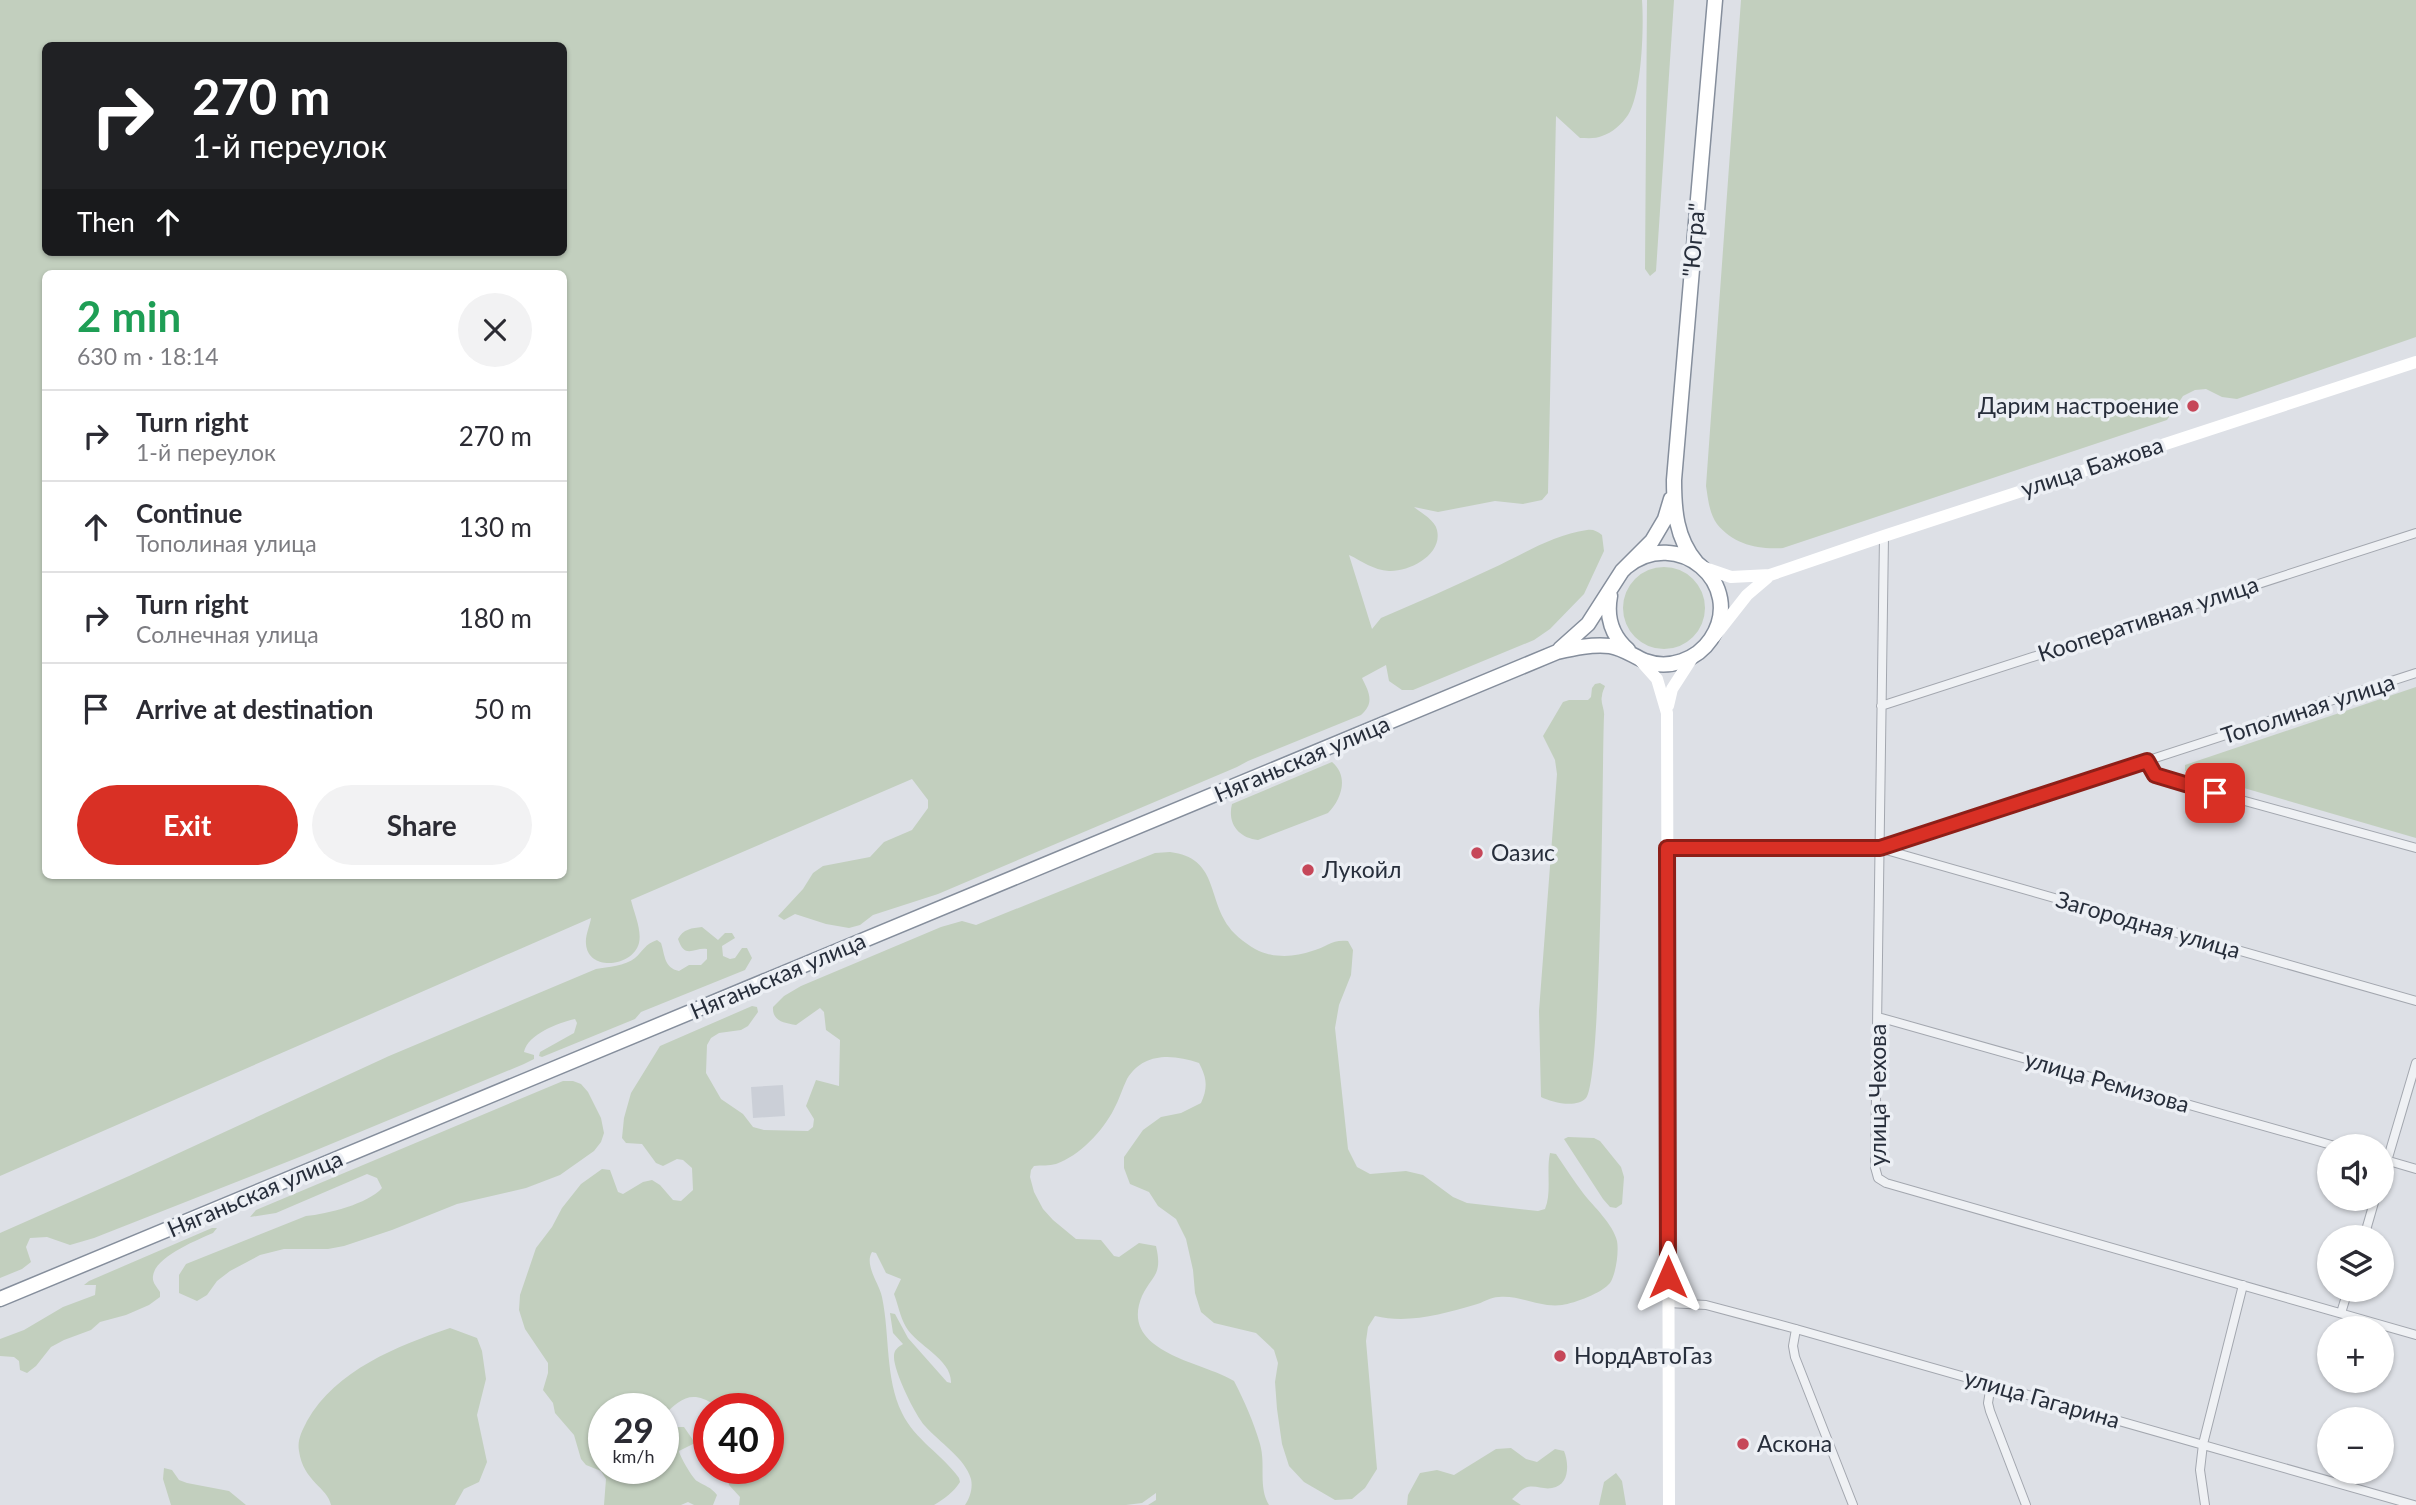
<!DOCTYPE html>
<html lang="en">
<head>
<meta charset="utf-8">
<style>
	body { margin:0; font-family:Lato,sans-serif; background:#f2f2f3; color:#2b2b33; height:100vh; display:flex; flex-direction:column; font-size:26px; white-space:nowrap }
	* { box-sizing:border-box; margin:0 }
	p { font-size:23px; color:#7c7c81 }
	.icon { flex:none; width:38px; height:38px; fill:none; stroke:currentColor; stroke-width:2; stroke-linecap:round; stroke-linejoin:round }
	.map { position:relative; flex:1; overflow:hidden }
	.sheet { position:absolute; left:42px; top:270px; width:525px; height:609px; display:flex; flex-direction:column; background:#fff; border-radius:10px; box-shadow:0 2px 5px #0004 }
	.sheet>* { flex:none }
	.hud { position:absolute; left:42px; top:42px; width:525px; height:214px; border-radius:10px; box-shadow:0 2px 5px #0004; background:#202124; color:#fff; overflow:hidden }
	.buttons { position:absolute; left:2317px; top:1134px; display:grid; gap:14px }
	.buttons a { display:grid; place-items:center; width:77px; height:77px; border-radius:50%; background:#fff; box-shadow:0 2px 5px #0004; font-size:35px }
	.speed { position:absolute; left:588px; top:1393px; display:flex; gap:14px; font-size:35px; font-weight:700; text-align:center }
	.speed>* { display:grid; place-content:center; width:91px; height:91px; border-radius:50%; background:#fff; box-shadow:0 2px 5px #0004; line-height:1 }
	.speed small { font-size:18px; font-weight:400 }
	.speed .limit { border:10px solid #d22; background:#fff; color:#111 }
	.pin { position:absolute; display:grid; place-items:center; width:60px; height:60px; color:#fff; margin:-30px; border-radius:14px; box-shadow:0 4px 10px #0006 }
	.me { position:absolute; width:77px; margin:-38px; rotate:0deg; stroke-linejoin:round; filter:drop-shadow(0 0 5px #0008) }
	.turn { display:flex; align-items:center; gap:24px; height:147px; padding:0 35px; font-size:32px }
	.turn .icon { width:91px; height:91px; stroke-width:2.5 }
	.turn b { display:block; font-size:49px; line-height:60px }
	.then { display:flex; align-items:center; height:66px; padding:0 35px; background:#0003; gap:14px; font-size:26px }
	.round { display:grid; place-items:center; flex:none; width:74px; height:74px; border-radius:37px; background:#f2f2f3 }
	.overview { display:flex; align-items:center; justify-content:space-between; height:119px; padding:0 35px }
	h1 { font-size:42px; font-weight:700; line-height:52px; color:#1e9e55 }
	.cta { display:flex; gap:14px; margin-top:auto; padding:14px 35px }
	.cta a { flex:1; height:80px; border-radius:42px; background:#d93025; color:#fff; font-size:28px; font-weight:700; line-height:80px; text-align:center }
	.cta a+a { background:#f2f2f3; color:#2b2b33 }
	ul { padding:0; list-style:none }
	li { display:flex; align-items:center; gap:21px; height:91px; padding:0 35px; border-top:2px solid #e1e1e2 }
	li div { flex:1 }
	li b { display:block; font-size:26px }
	li em { font-style:normal }
	.map>svg:first-child { display:block }
	.built { fill:#cbcfd7 }
	.green { fill:#c2cfbe; fill-rule:evenodd }
	.lines { fill:none; stroke-linecap:round; stroke-linejoin:round }
	.street-casing { stroke:#a3a7af; stroke-width:10 }
	.highway-casing { stroke:#858e9c; stroke-width:17 }
	.street { stroke:#eff1f4; stroke-width:8 }
	.secondary { stroke:#fff; stroke-width:12 }
	.highway { stroke:#fff; stroke-width:14 }
	.route-casing { stroke:#8d1f18; stroke-width:18 }
	.route { stroke:#d93025; stroke-width:12 }
	.poi-dot { fill:#c64759; stroke:#eceff4; stroke-width:2.5 }
	.labels { text-anchor:middle; stroke-width:7; stroke-linejoin:round; paint-order:stroke }
	.street-label { font-size:23px; fill:#272e3b; stroke:#eceff4 }
	.poi-label { font-size:23px; fill:#272e3b; stroke:#eceff4; text-anchor:start }
</style>
</head>
<body>
<div class="map">
<svg width="2416" height="1505" viewBox="0 0 2416 1505">
	<rect width="100%" height="100%" fill="#dde0e6"/>
	<!-- built -->
	<path class="built" d="M783 1085 785 1116 753 1118 751 1087Z"/>
	<!-- green -->
	<path class="green" d="M0 0H1642C1644 26 1642 93 1628 115 1622 124 1612 133 1602 136 1596 139 1587 138 1580 138L1556 116 1548 493 1542 500 1523 504 1495 501 1438 512 1414 507C1421 513 1435 520 1437 530 1443 555 1409 572 1389 571 1373 570 1362 561 1349 555L1372 629 1381 618C1418 602 1455 586 1491 569 1522 555 1552 535 1587 530 1593 529 1597 531 1602 535L1604 551 1584 594 1550 629 1534 640 1413 690H1402L1389 681 1386 665 1362 678C1369 692 1375 703 1361 715L1248 761 1237 767 938 894 873 915 860 925 849 928 826 924 795 914 784 920 778 916 803 889 813 873 823 866 870 857 884 842 912 830 928 808V800L912 779 631 900C634 913 642 930 639 943 633 967 588 972 586 944 585 935 590 926 591 918L0 1176ZM46 46H564V252H46ZM46 273H564V875H46Z
		M1647 0H1674L1656 271 1650 276 1645 269Z
		M1741 0H2416V337L2237 399 2222 397 2206 389 2195 390 2183 396 2167 420 1783 548C1758 550 1733 544 1717 524 1709 513 1708 498 1706 486Z
		M1623 608a41 41 0 1 1 82 0a41 41 0 1 1-82 0Z
		M1600 683 1605 686C1604 689 1602 692 1602 696 1600 702 1605 710 1604 716 1602 765 1602 1080 1586 1098 1576 1109 1551 1102 1541 1097L1539 1011 1557 774 1555 760 1543 736 1563 702 1569 700H1588L1591 697 1592 688 1595 684Z
		M2416 687V838L2185 771V765Z
		M1332 762C1349 776 1342 799 1328 813L1258 840C1239 838 1227 824 1232 804Z
		M1170 852C1218 858 1207 897 1229 927 1235 936 1249 946 1259 951 1275 958 1296 957 1312 951 1327 947 1332 939 1348 941L1353 950 1351 975 1339 1005 1335 1028 1348 1149 1357 1167 1370 1174 1406 1171 1423 1175 1453 1197 1467 1203 1538 1211 1545 1209C1552 1192 1546 1171 1550 1153L1556 1154C1565 1167 1574 1181 1583 1193 1594 1207 1613 1224 1617 1241 1619 1252 1616 1274 1610 1283 1602 1293 1575 1303 1562 1305 1540 1308 1521 1295 1499 1297 1490 1297 1483 1303 1474 1305 1443 1314 1408 1324 1375 1316L1368 1327 1366 1341 1377 1469 1365 1488 1352 1499 1335 1500 1304 1482 1289 1466 1282 1444 1277 1409 1275 1382 1278 1363 1274 1350 1256 1333 1214 1323 1201 1312 1195 1293 1193 1270 1186 1239 1176 1219 1158 1206 1149 1192 1130 1184 1124 1168V1157L1143 1130 1161 1117 1181 1113 1201 1103C1208 1088 1207 1078 1199 1063 1173 1054 1143 1052 1127 1079 1122 1089 1119 1100 1114 1109 1103 1131 1079 1156 1056 1164 1049 1166 1041 1165 1034 1166L1031 1170 1030 1177 1034 1192 1043 1209 1053 1220 1076 1239 1101 1240 1114 1256 1119 1257 1139 1243 1156 1246C1163 1276 1152 1275 1142 1296 1118 1353 1204 1362 1234 1381 1244 1400 1254 1423 1260 1444 1266 1465 1258 1487 1269 1505H1148L1156 1500V1493L1142 1503 1126 1505H965C970 1498 973 1488 971 1479 965 1458 939 1442 925 1426 915 1415 893 1370 894 1356 894 1350 898 1347 903 1344L893 1333 890 1313 895 1314 908 1338 947 1382 951 1383C952 1359 917 1346 906 1327 900 1317 898 1304 894 1294L901 1279 886 1273 876 1253 872 1252C864 1265 879 1283 882 1297 890 1335 885 1378 902 1413 915 1440 942 1454 959 1478L960 1482C954 1492 944 1499 934 1505H739L740 1497 729 1485 726 1468H768V1409H715V1405C691 1389 680 1399 663 1416V1409H604V1468H663V1427L673 1433 678 1427H684L695 1443 679 1451C679 1455 693 1479 697 1481 705 1486 711 1487 717 1495L713 1505H694L688 1502 681 1505H604L606 1479 601 1471 586 1465 581 1459 574 1435 555 1413 553 1403 543 1390 548 1373V1363L525 1329 519 1310 520 1295 536 1248 552 1227 562 1208 581 1184 602 1169 610 1170 618 1192 623 1194 643 1182 652 1180 660 1185 673 1200 681 1201 693 1190 692 1168 683 1160 677 1159 663 1166 656 1163 642 1144 626 1143 622 1138 624 1118 631 1093 660 1046 752 1006 757 1007 758 1012 748 1026 741 1030 719 1033 711 1038 707 1045 706 1073 721 1099 743 1114 753 1127 764 1130 808 1131 813 1127 814 1119 806 1106 816 1080 839 1086 840 1040 826 1030 824 1012 820 1008 796 1025C784 1023 772 1021 773 1007L784 996 801 986 941 927 962 921 976 925 1155 853Z
		M702 927 718 940 725 933H732L735 938 722 946 723 956 730 959 735 958 742 948H747L752 958 745 970 641 1012 635 1019 542 1057 539 1056 540 1052 574 1033 577 1023 575 1019C558 1023 528 1034 524 1052L534 1055V1059L524 1064 302 1156 94 1238 70 1245 47 1237 30 1238 26 1247 31 1262 22 1269 0 1278V1233L129 1176 389 1056 596 969C608 967 625 966 635 958 643 951 645 944 657 940L661 943C665 955 664 968 679 971L689 965H701L707 959V949C694 947 685 960 678 939 683 929 692 928 702 927Z
		M563 1081H573L581 1084 588 1092 601 1118 604 1133 601 1142 594 1151 560 1175 526 1188 457 1204 392 1230 344 1246 328 1249H284L260 1255 230 1271 217 1281 207 1295 197 1301 179 1293V1275L186 1264 306 1216C327 1214 368 1204 382 1188L377 1178 367 1174 276 1213 250 1217 256 1210Z
		M1568 1137 1594 1138 1600 1141 1621 1167 1624 1177 1622 1204 1616 1208 1610 1207 1603 1199 1564 1139Z
		M212 1228H217L213 1233C197 1240 155 1257 153 1276 152 1283 157 1287 160 1292V1297L149 1305 126 1315 100 1322 91 1330 64 1340 51 1347 36 1366 27 1373 20 1370 19 1361 14 1357 0 1356V1339L24 1330 63 1307 95 1295 96 1285H84L89 1281Z
		M450 1328 477 1338 482 1351 486 1379 477 1415 487 1462 479 1482 464 1489 455 1505H331C328 1488 303 1481 299 1451 297 1440 302 1431 307 1421 336 1370 397 1346 450 1328Z
		M1511 1448 1526 1459 1537 1462 1555 1449 1564 1451C1569 1463 1570 1485 1552 1488 1543 1490 1534 1484 1525 1488 1520 1490 1516 1496 1512 1499L1521 1505H1407L1408 1495 1420 1473 1437 1470 1454 1475 1496 1449Z
		M164 1468 172 1470 179 1480 187 1483 229 1491 246 1505H171L163 1479Z
		M1616 1473 1622 1481 1626 1505H1599L1604 1482Z"/>
	<g class="lines">
		<defs>
			<path id="street" d="M1884 536 1875 1167 1878 1178 1886 1183 2416 1335
				M1881 706 2416 533
				M2147 761 2155 775 2165 779 2416 848
				M1667 848H1879L2416 1001
				M1879 848 2416 673
				M1878 1017 2335 1146
				M2382 1159 2416 1169
				M2382 1178 2416 1063
				M2364 1237 2375 1199
				M1668 1303 1706 1305 1796 1329 2414 1505
				M2341 1313 2348 1290
				M1796 1329 1793 1346 1795 1357 1853 1505
				M1991 1384 1988 1403 1990 1411 2026 1505
				M2205 1505 2200 1470 2203 1444 2243 1285"/>
			<path id="highway" d="M1696 562C1676 538 1674 510 1674 480L1715 0
				M1610 596C1606 617 1612 636 1628 650
				M1560 649 1588 624 1622 571 1652 541 1665 519 1671 499
				M0 1299 1557 652C1574 648 1592 644 1610 646 1623 648 1633 656 1645 661 1669 670 1697 660 1711 639 1747 584 1677 525 1626 567"/>
		</defs>
		<!-- street casing -->
		<use href="#street" class="street-casing"/>
		<!-- highway casing -->
		<use href="#highway" class="highway-casing"/>
		<!-- street -->
		<use href="#street" class="street"/>
		<!-- secondary -->
		<path class="secondary" d="M1702 567 1731 577 1770 575 1884 536 2416 362
			M1714 637 1747 595 1767 578
			M1640 660 1657 679 1667 713 1669 1505
			M1668 706 1672 689 1692 658"/>
		<!-- highway -->
		<use href="#highway" class="highway"/>
	</g>
	<g class="lines">
		<defs>
			<path id="route" d="M1668 1277 1667 848H1880L2147 761 2155 775 2215 793"/>
		</defs>
		<!-- route casing -->
		<use href="#route" class="route-casing"/>
		<!-- route -->
		<use href="#route" class="route"/>
	</g>
	<!-- markers -->
	<g class="poi-dot">
		<circle cx="2193" cy="406" r="7"/>
		<circle cx="1477" cy="853" r="7"/>
		<circle cx="1308" cy="870" r="7"/>
		<circle cx="1560" cy="1356" r="7"/>
		<circle cx="1743" cy="1444" r="7"/>
	</g>
	<g class="labels">
		<!-- street labels -->
		<g class="street-label">
			<text transform="translate(1694 240) rotate(-85)" y="8">"Югра"</text>
			<text transform="translate(2092 467) rotate(-18)" y="8">улица Бажова</text>
			<text transform="translate(2148 619) rotate(-18)" y="8">Кооперативная улица</text>
			<text transform="translate(2308 709) rotate(-18)" y="8">Тополиная улица</text>
			<text transform="translate(1302 759) rotate(-23)" y="8">Няганьская улица</text>
			<text transform="translate(2148 925) rotate(16)" y="8">Загородная улица</text>
			<text transform="translate(778 976) rotate(-23)" y="8">Няганьская улица</text>
			<text transform="translate(2107 1082) rotate(16)" y="8">улица Ремизова</text>
			<text transform="translate(1878 1095) rotate(-90)" y="8">улица Чехова</text>
			<text transform="translate(255 1194) rotate(-23)" y="8">Няганьская улица</text>
			<text transform="translate(2042 1399) rotate(16)" y="8">улица Гагарина</text>
		</g>
		<!-- poi labels -->
		<g class="poi-label">
			<text x="2179" y="414" text-anchor="end">Дарим настроение</text>
			<text x="1491" y="861">Оазис</text>
			<text x="1322" y="878">Лукойл</text>
			<text x="1574" y="1364">НордАвтоГаз</text>
			<text x="1757" y="1452">Аскона</text>
		</g>
	</g>
</svg>
<div class="buttons">
<a><svg class="icon" aria-label="sound" viewBox="0 0 24 24"><path d="M4 9h4l5-4v14l-5-4H4zM17 9q2 3 0 6"/></svg></a>
<a><svg class="icon" aria-label="layers" viewBox="0 0 24 24"><path d="M12 4l9 5-9 5-9-5zM3 14l9 5 9-5"/></svg></a>
<a>+</a>
<a>−</a>
</div>
<div class="speed"><div>29<small>km/h</small></div><div class="limit">40</div></div>
<div class="pin" style="left:2215px;top:793px;background:#d93025"><svg class="icon" aria-label="arrive" viewBox="0 0 24 24"><path d="M6 21V4h12l-3 4 3 4H6"/></svg></div>
<svg class="me" style="left:1668px;top:1277px" viewBox="-20 -20 40 40"><path d="M0-17L14 15 0 8-14 15z" fill="#d93025" stroke="#fff" stroke-width="4"/></svg>
<div class="hud">
<div class="turn"><svg class="icon" aria-label="right" viewBox="0 0 24 24"><path d="M7 20v-9h11M14 6l5 5-5 5"/></svg><div><b>270 m</b>1-й переулок</div></div>
<div class="then">Then<svg class="icon" aria-label="ahead" viewBox="0 0 24 24"><path d="M12 20V5M6 11l6-6 6 6"/></svg></div>
</div>
<section class="sheet">
<div class="overview"><div><h1>2 min</h1><p>630 m · 18:14</p></div><a class="round"><svg class="icon" aria-label="close" viewBox="0 0 24 24"><path d="M6 6l12 12M18 6L6 18"/></svg></a></div>
<ul>
<li><svg class="icon" aria-label="right" viewBox="0 0 24 24"><path d="M7 20v-9h11M14 6l5 5-5 5"/></svg><div><b>Turn right</b><p>1-й переулок</p></div><em>270 m</em></li>
<li><svg class="icon" aria-label="ahead" viewBox="0 0 24 24"><path d="M12 20V5M6 11l6-6 6 6"/></svg><div><b>Continue</b><p>Тополиная улица</p></div><em>130 m</em></li>
<li><svg class="icon" aria-label="right" viewBox="0 0 24 24"><path d="M7 20v-9h11M14 6l5 5-5 5"/></svg><div><b>Turn right</b><p>Солнечная улица</p></div><em>180 m</em></li>
<li><svg class="icon" aria-label="arrive" viewBox="0 0 24 24"><path d="M6 21V4h12l-3 4 3 4H6"/></svg><div><b>Arrive at destination</b></div><em>50 m</em></li>
</ul>
<div class="cta"><a>Exit</a><a>Share</a></div>
</section>
</div>
</body>
</html>
